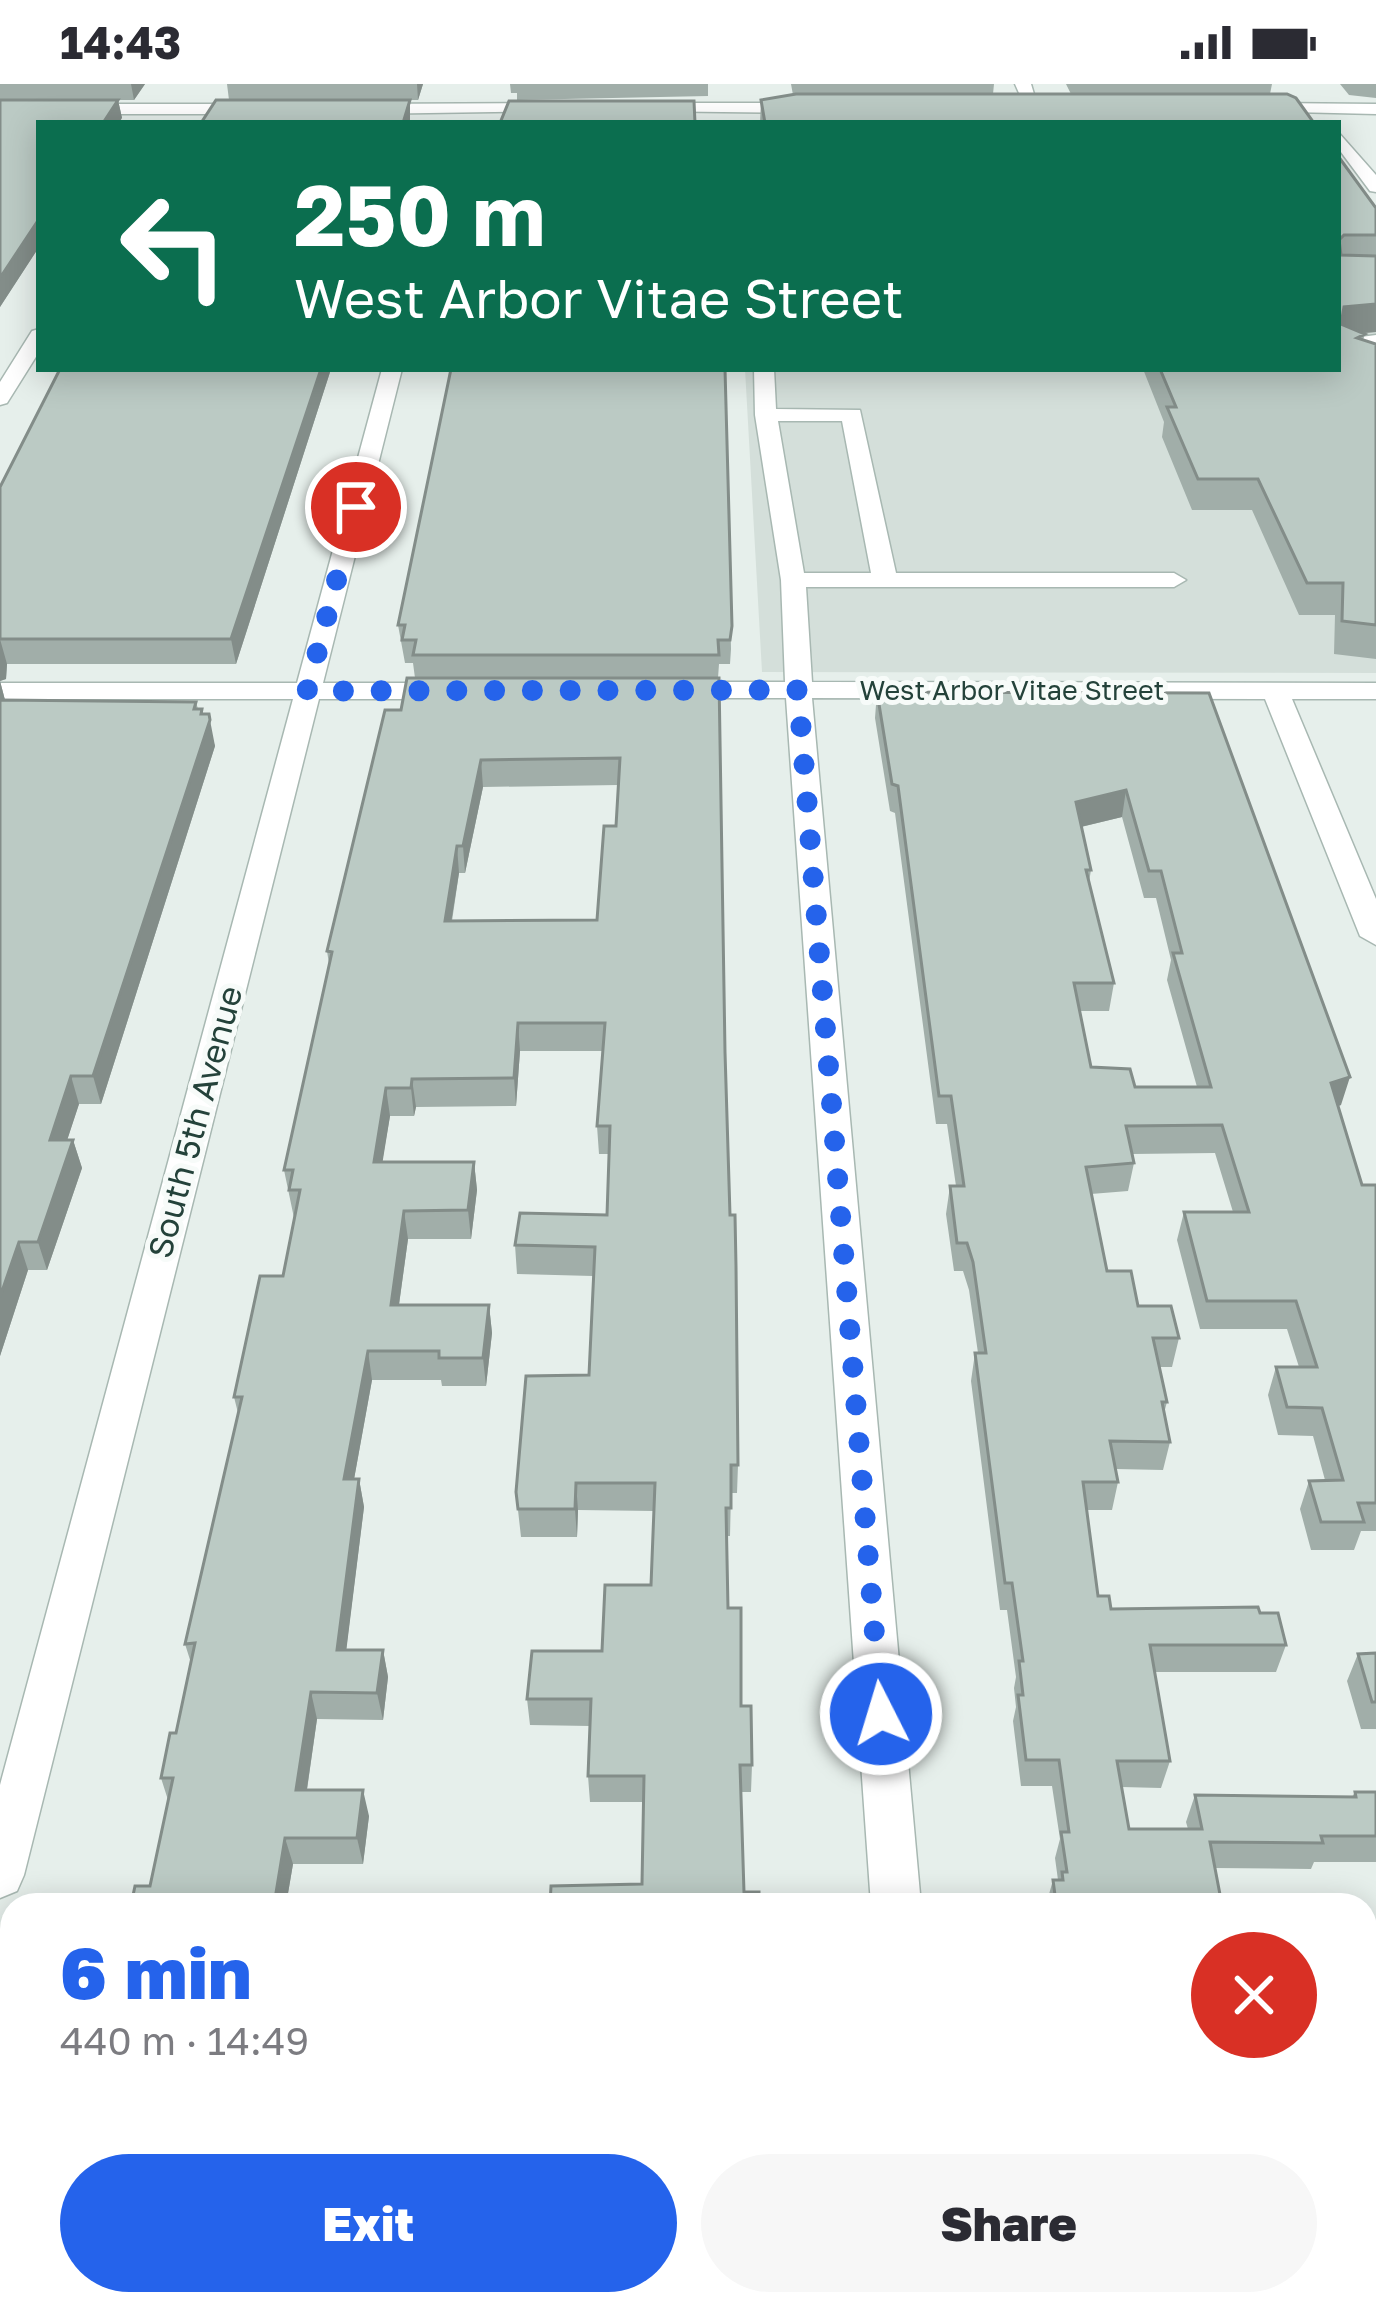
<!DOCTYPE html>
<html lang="en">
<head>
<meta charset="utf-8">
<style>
	body { margin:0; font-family:"Golos Text",sans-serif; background:#f7f7f7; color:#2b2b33; height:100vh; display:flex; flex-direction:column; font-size:45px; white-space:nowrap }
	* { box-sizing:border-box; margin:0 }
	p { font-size:39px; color:#7c7c81 }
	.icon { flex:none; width:66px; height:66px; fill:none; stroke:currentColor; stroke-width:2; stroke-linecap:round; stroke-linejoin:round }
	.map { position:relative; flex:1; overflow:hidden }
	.drawer { position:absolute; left:0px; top:1809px; width:1377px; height:423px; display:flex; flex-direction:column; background:#fff; border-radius:36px 36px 0 0; box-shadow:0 6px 30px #0003 }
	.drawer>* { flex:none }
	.banner { position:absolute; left:36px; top:36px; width:1305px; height:252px; border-radius:0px; box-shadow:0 6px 30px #0003; background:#0b6e4f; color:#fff; overflow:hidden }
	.pin { position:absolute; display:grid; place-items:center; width:102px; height:102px; color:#fff; margin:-51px; border:6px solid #fff; border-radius:50%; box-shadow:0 3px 12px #0007 }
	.me { position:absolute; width:132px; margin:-66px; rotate:355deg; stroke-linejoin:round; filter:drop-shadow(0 0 9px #0008) }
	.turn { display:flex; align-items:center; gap:42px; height:252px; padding:0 60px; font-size:54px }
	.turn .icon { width:156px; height:156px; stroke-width:2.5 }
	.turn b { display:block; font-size:84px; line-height:102px }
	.round { display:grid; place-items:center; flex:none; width:126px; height:126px; border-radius:63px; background:#f7f7f7 }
	.overview { display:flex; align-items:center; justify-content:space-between; height:204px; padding:0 60px }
	h1 { font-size:72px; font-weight:800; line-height:90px; color:#2563eb }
	.button { display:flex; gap:24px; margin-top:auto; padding:24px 60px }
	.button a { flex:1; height:138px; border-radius:72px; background:#2563eb; color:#fff; font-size:48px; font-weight:800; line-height:138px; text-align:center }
	.button a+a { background:#f7f7f7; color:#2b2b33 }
	.status { display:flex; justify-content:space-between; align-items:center; height:84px; padding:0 60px; background:#fff; direction:ltr }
	.status svg { height:33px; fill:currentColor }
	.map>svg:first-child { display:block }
	.built { fill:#d4dfda }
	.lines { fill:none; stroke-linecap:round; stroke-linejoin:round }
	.minor-casing { stroke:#a8b8b2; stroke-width:3 }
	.minor { fill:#fff; fill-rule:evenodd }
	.wall { fill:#a1aea9; fill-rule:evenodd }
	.shaded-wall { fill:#838d89 }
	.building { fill:#bbcac4; stroke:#838d89; stroke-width:3; fill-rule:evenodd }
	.route { stroke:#2563eb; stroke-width:21; stroke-dasharray:0 37.8 }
	.labels { text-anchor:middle; stroke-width:10; stroke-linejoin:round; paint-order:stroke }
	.far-street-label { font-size:27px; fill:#24423a; stroke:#f7fbf9 }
	.street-label { font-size:33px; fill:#24423a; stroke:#f7fbf9 }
</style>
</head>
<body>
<div class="status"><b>14:43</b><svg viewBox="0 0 49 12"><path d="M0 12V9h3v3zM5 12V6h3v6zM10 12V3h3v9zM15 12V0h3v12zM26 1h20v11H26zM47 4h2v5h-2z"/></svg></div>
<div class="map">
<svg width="1376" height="2230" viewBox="0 0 1376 2230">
	<rect width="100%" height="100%" fill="#e6efeb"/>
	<!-- built -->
	<path class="built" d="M1338 244H1376V589L762 588 745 285H1338Z"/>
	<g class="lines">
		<defs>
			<path id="minor" d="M1015 0H1031L1039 27H1027Z
				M554 19 562 24 560 27 364 30 356 25 364 20Z
				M646 19H806L814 24 806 29 640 27 638 24Z
				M1258 19 1376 20V30L1252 27 1250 24Z
				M0 20H254L262 25 254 30H0Z
				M1338 48 1376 91V108L1370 107 1338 64Z
				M39 245V268L7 319 0 321V298L32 247Z
				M1376 251V263L1368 264 1376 268V281L1338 266V256Z
				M382 285H402L323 599H452L465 607 452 615H319L24 1791 17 1807 0 1814V1701L293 615H0V599H297Z
				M754 285H774L776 325 860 326 896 489H1174L1186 496 1174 503H806L812 598 1376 599V615H1292L1376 815V861L1360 852 1265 615 812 614 921 1821H871L786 614H670L657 606 670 598H785L781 496 755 331ZM778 337H842L871 489H804Z
				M901 2220H957V2230H901Z"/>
		</defs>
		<!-- minor casing -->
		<use href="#minor" class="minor-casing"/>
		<!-- minor -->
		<use href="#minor" class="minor"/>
	</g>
	<!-- wall -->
	<path class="wall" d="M0 0H145L134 16H118L122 34 39 39V163L0 223Z
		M227 0H423L418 16H229Z
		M510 0H708V12L517 16V9H511Z
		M791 0H994L993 10H1071L1066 0H1272L1270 10 1314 39H760L761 16 793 11Z
		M1340 0H1376V14L1349 11Z
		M1338 72 1376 124V248L1363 249 1365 250 1363 256 1376 260V575L1334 570 1335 531H1299L1252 426H1192L1162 353 1164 338 1143 285H1338Z
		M331 285 236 580H7L6 595 0 597 5 616 196 618 198 625 203 630 215 662 101 1020H79L67 1056H73L82 1084 47 1186H28L0 1272V403Z
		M725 285 731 565 730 580H719L718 594 725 968 738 1381 737 1409H731L730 1452H727L728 1524 741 1622 752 1681 751 1708H741L642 1800 643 1718H590L588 1692 590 1642 530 1641 527 1615 602 1567 651 1501 654 1427 578 1426 577 1453H521L516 1408 589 1291 593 1192 517 1190 515 1161 607 1131 609 1070H599L597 1042 603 967H520L516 1022 416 1023 414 1032H390L382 1078H474L477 1106 471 1155H408L399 1221H489L492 1249 486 1302H442L441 1296H372L354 1395H359L364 1423 346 1566H383L388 1593 383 1636 317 1635 307 1706 369 1732 363 1780H293L286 1821H131L150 1802 168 1716 161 1694 176 1649 191 1579 185 1560 238 1329 234 1313 283 1192 294 1134 284 1086 329 880 327 867 401 626 415 594 413 579H405L398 541ZM618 701 616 742 597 836 452 837 459 789H465L483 703Z
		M877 608 1209 609 1341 1021 1338 1022 1362 1101H1376V1447H1361L1354 1466H1311L1300 1425 1309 1397 1325 1396 1313 1352 1278 1351 1268 1311 1276 1283H1299L1287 1245H1200L1177 1156 1184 1128H1233L1215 1069 1132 1070 1134 1079 1128 1107 1091 1110 1107 1187 1138 1222 1179 1254 1172 1283H1160L1167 1318 1164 1329 1170 1358 1163 1386 1116 1385 1118 1398 1112 1426H1087L1098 1512 1111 1525 1260 1529 1286 1561 1276 1588H1154L1170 1677 1161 1704 1122 1703 1129 1745H1188L1186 1738 1195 1711 1352 1713 1355 1708H1376V1778H1314L1311 1785 1215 1784 1222 1821H1046L1053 1796H1058L1055 1774 1060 1755 1052 1702H1021L1013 1637 1016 1623 1014 1604 1016 1593 1007 1526H1000L971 1297 975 1269H978L969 1206 963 1187H954L946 1130 950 1102H956L947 1040H936L895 729 890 727 875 634ZM1122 733 1144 814H1156L1171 876 1167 896 1197 1003H1135L1091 983 1080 927H1109L1114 899 1089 798 1091 786 1081 743Z
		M1376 1569V1645H1361L1347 1597 1358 1570Z
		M1376 1921V1991L1365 1943Z
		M620 2220 769 2230H620Z
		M1091 2220H1248L1250 2230H1093Z"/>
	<!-- shaded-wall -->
	<path class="shaded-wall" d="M131 0H145L134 16Z
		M417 0H423L418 16Z
		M118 16 122 34 119 39H103Z
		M410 16V39H403Z
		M39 135V163L0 223V194Z
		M1376 220V248L1338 251 1344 223Z
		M321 285H331L236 580 231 555Z
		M0 555 7 580 6 595 0 597 6 620 0 619Z
		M202 625 206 647 210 636 215 662 101 1020 93 992Z
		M481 676 483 703 465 789 463 762Z
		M1126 706 1122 733 1072 745 1076 718Z
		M457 762 459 789 447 864 445 837Z
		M518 939 520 967 516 1022 514 994Z
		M71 992 79 1020 58 1084 50 1056Z
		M1350 993 1341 1021 1323 1027 1331 999Z
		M412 995 416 1023 414 1032 411 1004Z
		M386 1004 390 1032 378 1106 374 1078Z
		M73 1056 82 1084 47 1186 38 1158Z
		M474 1078 477 1106 471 1155 468 1126Z
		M404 1127 408 1155 395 1249 391 1221Z
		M19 1158 28 1186 0 1272V1213Z
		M489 1221 492 1249 486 1302 483 1274Z
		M368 1267 372 1296 349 1423 344 1395Z
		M359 1395 364 1423 343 1593 337 1566Z
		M576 1399 578 1426 577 1453 575 1425Z
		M383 1566 388 1593 383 1636 377 1609Z
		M311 1608 317 1635 303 1732 296 1706Z
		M363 1706 369 1732 363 1780 357 1754Z
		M285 1754 293 1780 286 1821H274Z
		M320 2220H330L329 2230H319Z"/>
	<!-- building -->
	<path class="building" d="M796 10H1287L1296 14 1314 39H765L761 16Z
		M0 16H118L103 39H39V135L0 194Z
		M216 16H410L403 39H201Z
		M509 17H694L695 39H500Z
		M1338 72 1376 124V151H1344L1339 156 1341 171 1376 172V220L1344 223 1341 240 1365 250 1357 254 1376 260V541L1342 537 1343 499H1307L1258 395H1198L1167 323H1176L1160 285H1338Z
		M60 285H321L231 555H0V403Z
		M451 285H725L732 542 730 556H718L719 571H413L416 556H402L405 541H398Z
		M407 594H719L725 968 730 1131H735L736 1182 738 1381H731V1424H726L728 1524H741V1622H751L752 1681H740L744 1808H759V1821H550L551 1802 642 1800 644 1692H588L591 1615H527L532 1567H602L605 1501H651L655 1399H576L575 1425H518L516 1408 526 1292 589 1291 595 1163 515 1161 520 1129 607 1131 610 1042H597L605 939H518L514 994 412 995 411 1004H386L374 1078H474L468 1126 404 1127 391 1221H489L483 1274H439V1267H368L344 1395H359L337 1566H383L377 1609 311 1608 296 1706H363L357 1754H285L274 1821H131L135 1802H150L173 1694H161L170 1649H176L195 1559 185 1560 242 1313H234L260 1192H283L300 1106H289L293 1086H284L332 868 327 867 385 626H401ZM620 674 616 742H604L597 836 445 837 457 762H463L481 676Z
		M877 608 1209 609 1350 993 1331 999 1362 1101H1376V1419H1358L1364 1438H1321L1309 1397 1343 1396 1322 1324 1287 1323 1276 1283H1317L1296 1217H1207L1184 1128H1249L1222 1041 1126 1042 1134 1079 1086 1083 1107 1187H1131L1138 1222H1171L1179 1254H1153L1167 1318H1162L1170 1358 1110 1357 1118 1398H1083L1098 1512H1109L1111 1525 1258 1523 1260 1529H1278L1286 1561H1150L1170 1677H1117L1129 1745H1202L1195 1711 1356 1713 1355 1708H1376V1752H1321L1323 1759 1210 1758 1222 1821H1051L1050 1811H1055L1053 1796H1063L1062 1788H1067L1061 1748H1069L1059 1676H1026L1018 1611H1023L1019 1577H1023L1012 1499H1005L975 1269H986L973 1178 967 1159H957L950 1102H964L951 1012H939L898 702 892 700ZM1126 706 1149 787H1161L1182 869H1173L1211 1003H1135L1130 985 1091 983 1074 899H1114L1086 786H1091L1076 718Z
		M0 616 196 618 194 625H202L201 630H209L210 636 93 992H71L50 1056H73L38 1158H19L0 1213Z
		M1376 1569V1618H1372L1358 1570Z
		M1365 2104 1372 2136H1365Z
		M47 2220H320L319 2230H45Z
		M620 2220H769V2230H674V2226H620Z
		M1103 2220H1248L1250 2230H1104Z"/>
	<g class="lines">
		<!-- route -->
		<path class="route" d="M356 423 307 607 798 606 881 1630"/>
	</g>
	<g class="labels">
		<!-- far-street labels -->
		<g class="far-street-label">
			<text x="1012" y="616">West Arbor Vitae Street</text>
		</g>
		<!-- street labels -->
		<g class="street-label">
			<text transform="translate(195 1038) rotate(-75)" y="12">South 5th Avenue</text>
		</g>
	</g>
</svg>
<div class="pin" style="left:356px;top:423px;background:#d93025"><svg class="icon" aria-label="arrive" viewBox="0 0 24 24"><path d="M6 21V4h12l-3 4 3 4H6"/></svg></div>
<svg class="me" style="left:881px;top:1630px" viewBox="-20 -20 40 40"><circle r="17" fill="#2563eb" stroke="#fff" stroke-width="3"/><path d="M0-11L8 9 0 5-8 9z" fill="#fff"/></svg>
<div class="banner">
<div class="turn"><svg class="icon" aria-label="left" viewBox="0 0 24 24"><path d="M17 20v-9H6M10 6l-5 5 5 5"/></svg><div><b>250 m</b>West Arbor Vitae Street</div></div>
</div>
<section class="drawer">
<div class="overview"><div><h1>6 min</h1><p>440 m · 14:49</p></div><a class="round" style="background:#d93025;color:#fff"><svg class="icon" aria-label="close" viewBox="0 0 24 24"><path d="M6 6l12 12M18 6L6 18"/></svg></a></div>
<div class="button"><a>Exit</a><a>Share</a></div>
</section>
</div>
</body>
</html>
